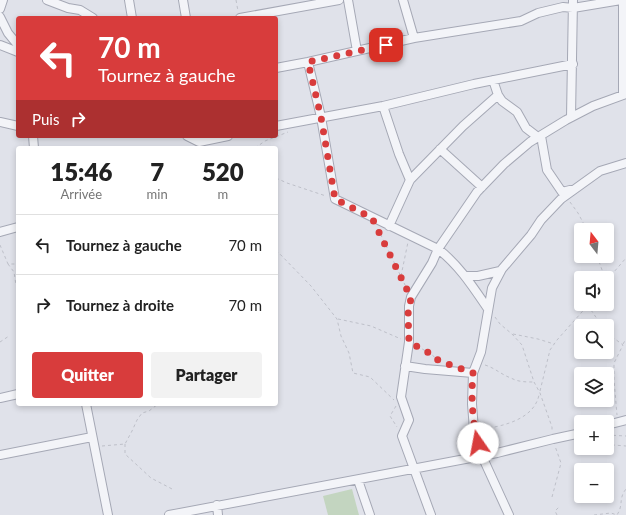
<!DOCTYPE html>
<html lang="fr">
<head>
<meta charset="utf-8">
<style>
	body { margin:0; font-family:Lato,sans-serif; background:#f2f2f2; color:#222; height:100vh; display:flex; flex-direction:column; font-size:15px; white-space:nowrap }
	* { box-sizing:border-box; margin:0 }
	p { font-size:13px; color:#767676 }
	.icon { flex:none; width:22px; height:22px; fill:none; stroke:currentColor; stroke-width:2; stroke-linecap:round; stroke-linejoin:round }
	.map { position:relative; flex:1; overflow:hidden }
	.details { position:absolute; left:16px; top:146px; width:262px; height:260px; display:flex; flex-direction:column; background:#fff; border-radius:4px; box-shadow:0 2px 6px #0003 }
	.details>* { flex:none }
	.guide { position:absolute; left:16px; top:16px; width:262px; height:122px; border-radius:4px; box-shadow:0 2px 6px #0003; background:#d83c3c; color:#fff; overflow:hidden }
	.needle { width:26px; rotate:344deg }
	.controls { position:absolute; left:574px; top:223px; display:grid; gap:8px }
	.controls a { display:grid; place-items:center; width:40px; height:40px; border-radius:4px; background:#fff; box-shadow:0 2px 6px #0003; font-size:20px }
	.pin { position:absolute; display:grid; place-items:center; width:34px; height:34px; color:#fff; margin:-17px; border-radius:8px; box-shadow:0 2px 6px #0006 }
	.me { position:absolute; width:44px; margin:-22px; rotate:348deg; stroke-linejoin:round; filter:drop-shadow(0 0 3px #0008) }
	.turn { display:flex; align-items:center; gap:14px; height:84px; padding:0 16px; font-size:18px }
	.turn .icon { width:52px; height:52px; stroke-width:2.5 }
	.turn b { display:block; font-size:28px; line-height:34px }
	.then { display:flex; align-items:center; height:38px; padding:0 16px; background:#0003; gap:8px; font-size:15px }
	.eta { display:flex; justify-content:space-evenly; align-items:center; height:68px; text-align:center }
	.eta b { font-size:24px; font-weight:800; line-height:28px }
	.button { display:flex; gap:8px; margin-top:auto; padding:8px 16px }
	.button a { flex:1; height:46px; border-radius:4px; background:#d83c3c; color:#fff; font-size:16px; font-weight:800; line-height:46px; text-align:center }
	.button a+a { background:#f2f2f2; color:#222 }
	ul { padding:0; list-style:none }
	li { display:flex; align-items:center; gap:12px; height:60px; padding:0 16px; border-top:1px solid #e0e0e0 }
	li div { flex:1 }
	li b { display:block; font-size:15px }
	li em { font-style:normal }
	.map>svg:first-child { display:block }
	.green { fill:#c3d5c0 }
	.lines { fill:none; stroke-linecap:round; stroke-linejoin:round }
	.minor-casing { stroke:#a5a8b5; stroke-width:10 }
	.path { stroke:#bec0c9; stroke-width:1; stroke-dasharray:3 3; stroke-linecap:butt }
	.minor { stroke:#f3f4f8; stroke-width:8 }
	.route { stroke:#d83c3c; stroke-width:7; stroke-dasharray:0 12.6 }
</style>
</head>
<body>
<div class="map">
<svg width="626" height="515" viewBox="0 0 626 515">
	<rect width="100%" height="100%" fill="#e0e2ea"/>
	<!-- green -->
	<path class="green" d="M352 489 359 515H328L323 496Z"/>
	<g class="lines">
		<defs>
			<path id="minor" d="M47 0 68 8 80 10 93 18
				M129 0 132 18
				M183 0 186 18
				M348 0 357 51
				M403 0 414 38
				M623 0V94
				M0 9 3 0
				M0 17 8 33 17 44 18 52
				M240 18 339 0
				M0 45 18 52
				M308 62 321 117 335 199 438 249C459 265 473 287 488 309
				M276 68 308 62 414 38 521 21 538 13 563 7 573 8 621 0
				M493 80 498 95 502 101 517 112 526 128 539 138
				M383 106 399 154 410 180
				M571 117 573 0
				M0 122 18 126
				M276 126 383 106 474 84 573 64
				M33 136 34 148
				M187 136 199 142 228 136
				M541 136 547 170 562 192 570 190
				M440 149 482 187
				M389 226 410 180 463 126 498 95
				M0 232 18 227
				M466 276H478L500 271
				M405 366 425 369 473 373
				M0 398 18 394
				M86 404 108 515
				M607 425 626 420
				M0 455 92 437
				M358 480 370 515
				M217 505 218 515
				M169 515 497 453 553 439 581 433
				M431 515 402 436 409 420 401 397 409 342V306L411 297 432 263 438 249 477 192 504 164 530 142 566 120 593 106 626 94
				M509 515 482 456 474 430 472 404 473 373 481 352 492 288 502 269 531 235 541 220 561 199 600 171 626 163"/>
		</defs>
		<!-- minor casing -->
		<use href="#minor" class="minor-casing"/>
		<!-- path -->
		<path class="path" d="M236 0 238 11
			M255 148 265 141 288 132
			M276 178 287 183 326 196
			M570 202 578 213 587 230
			M378 229 407 289
			M0 245 8 264H18
			M276 250 311 286 337 319 341 336 349 353 353 373 370 377 394 400
			M597 256 605 278
			M8 264 14 272 16 285H18
			M401 276 408 242
			M607 280 626 258
			M591 310 602 326
			M495 317 500 324 512 334 522 345 534 382 540 393 552 427V431
			M338 319 371 326 401 339
			M607 333 623 345 614 363V380L617 415
			M513 334 538 339 554 344
			M0 342 9 336
			M623 344 626 339
			M417 346 431 354 439 361 442 362
			M485 365C495 368 502 375 511 378 518 382 526 382 534 382
			M540 391 550 350 557 340 589 304
			M396 406 390 416 397 427
			M483 429C504 426 534 419 539 395
			M607 435 626 436
			M607 441 613 445 626 446
			M125 444V454L151 478 174 490
			M102 446 125 444 132 431 137 420 142 413 149 411 158 404
			M552 497 561 463 555 446
			M557 515 555 511 560 506
			M594 515 611 513 617 515C624 504 618 499 626 489"/>
		<!-- minor -->
		<use href="#minor" class="minor"/>
	</g>
	<g class="lines">
		<!-- route -->
		<path class="route" d="M386 45 308 62 321 117 335 199 372 218 411 298 408 314 409 342 431 354 439 361 473 373C471 396 472 420 478 443"/>
	</g>
</svg>
<div class="controls">
<a><svg class="needle" viewBox="-14 -14 28 28"><path d="M0-13l5 13h-10z" fill="#e53935"/><path d="M0 13l5-13h-10z" fill="#767676"/></svg></a>
<a><svg class="icon" aria-label="sound" viewBox="0 0 24 24"><path d="M4 9h4l5-4v14l-5-4H4zM17 9q2 3 0 6"/></svg></a>
<a><svg class="icon" aria-label="search" viewBox="0 0 24 24"><circle cx="10" cy="10" r="6"/><path d="M15 15l6 6"/></svg></a>
<a><svg class="icon" aria-label="layers" viewBox="0 0 24 24"><path d="M12 4l9 5-9 5-9-5zM3 14l9 5 9-5"/></svg></a>
<a>+</a>
<a>−</a>
</div>
<div class="pin" style="left:386px;top:45px;background:#d93025"><svg class="icon" aria-label="arrive" viewBox="0 0 24 24"><path d="M6 21V4h12l-3 4 3 4H6"/></svg></div>
<svg class="me" style="left:478px;top:443px" viewBox="-20 -20 40 40"><circle r="19" fill="#fff"/><path d="M0-13L10 11 0 6-10 11z" fill="#d83c3c"/></svg>
<div class="guide">
<div class="turn"><svg class="icon" aria-label="left" viewBox="0 0 24 24"><path d="M17 20v-9H6M10 6l-5 5 5 5"/></svg><div><b>70 m</b>Tournez à gauche</div></div>
<div class="then">Puis<svg class="icon" aria-label="right" viewBox="0 0 24 24"><path d="M7 20v-9h11M14 6l5 5-5 5"/></svg></div>
</div>
<section class="details">
<div class="eta">
<div><b>15:46</b><p>Arrivée</p></div>
<div><b>7</b><p>min</p></div>
<div><b>520</b><p>m</p></div>
</div>
<ul>
<li><svg class="icon" aria-label="left" viewBox="0 0 24 24"><path d="M17 20v-9H6M10 6l-5 5 5 5"/></svg><div><b>Tournez à gauche</b></div><em>70 m</em></li>
<li><svg class="icon" aria-label="right" viewBox="0 0 24 24"><path d="M7 20v-9h11M14 6l5 5-5 5"/></svg><div><b>Tournez à droite</b></div><em>70 m</em></li>
</ul>
<div class="button"><a>Quitter</a><a>Partager</a></div>
</section>
</div>
</body>
</html>
